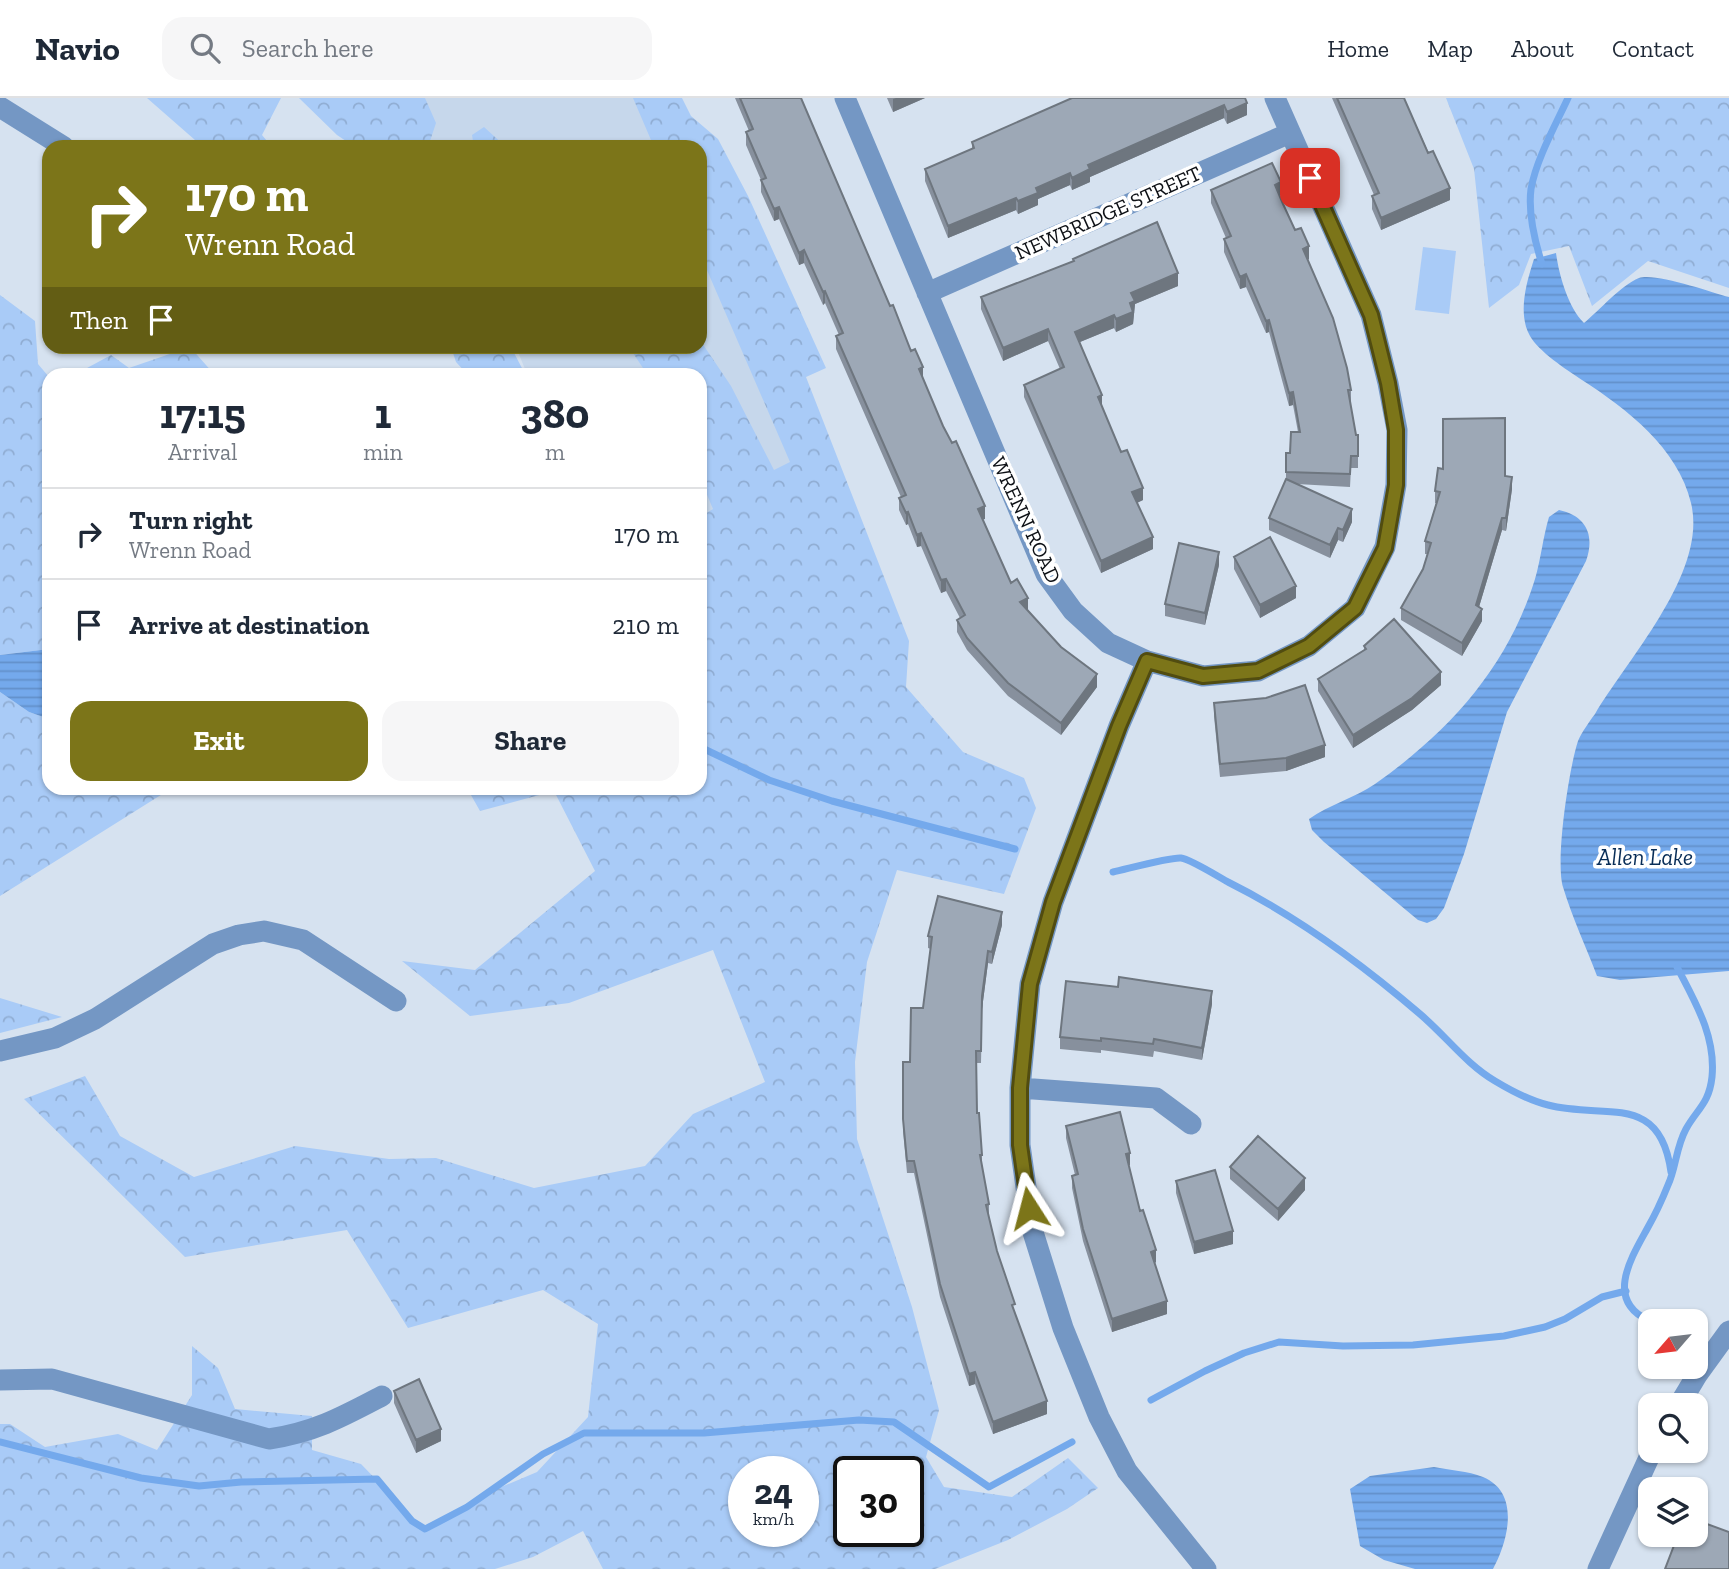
<!DOCTYPE html>
<html lang="en">
<head>
<meta charset="utf-8">
<style>
	body { margin:0; font-family:"Zilla Slab",serif; background:#f6f6f7; color:#1f2937; height:100vh; display:flex; flex-direction:column; font-size:26px; white-space:nowrap }
	* { box-sizing:border-box; margin:0 }
	p { font-size:23px; color:#747a83 }
	.icon { flex:none; width:38px; height:38px; fill:none; stroke:currentColor; stroke-width:2; stroke-linecap:round; stroke-linejoin:round }
	.map { position:relative; flex:1; overflow:hidden }
	.drawer { position:absolute; left:42px; top:270px; width:665px; height:427px; display:flex; flex-direction:column; background:#fff; border-radius:21px; box-shadow:0 2px 5px #0004 }
	.drawer>* { flex:none }
	.guide { position:absolute; left:42px; top:42px; width:665px; height:214px; border-radius:21px; box-shadow:0 2px 5px #0004; background:#7c7519; color:#fff; overflow:hidden }
	.needle { width:46px; rotate:242deg }
	.buttons { position:absolute; left:1638px; top:1211px; display:grid; gap:14px }
	.buttons a { display:grid; place-items:center; width:70px; height:70px; border-radius:14px; background:#fff; box-shadow:0 2px 5px #0004; font-size:35px }
	.speed { position:absolute; left:728px; top:1358px; display:flex; gap:14px; font-size:35px; font-weight:700; text-align:center }
	.speed>* { display:grid; place-content:center; width:91px; height:91px; border-radius:50%; background:#fff; box-shadow:0 2px 5px #0004; line-height:1 }
	.speed small { font-size:18px; font-weight:400 }
	.speed .limit { border:4px solid #111; border-radius:10px; background:#fff; color:#111 }
	.pin { position:absolute; display:grid; place-items:center; width:60px; height:60px; color:#fff; margin:-30px; border-radius:14px; box-shadow:0 4px 10px #0006 }
	.me { position:absolute; width:77px; margin:-38px; rotate:351deg; stroke-linejoin:round; filter:drop-shadow(0 0 5px #0008) }
	.turn { display:flex; align-items:center; gap:24px; height:147px; padding:0 28px; font-size:32px }
	.turn .icon { width:91px; height:91px; stroke-width:2.5 }
	.turn b { display:block; font-size:49px; line-height:60px }
	.then { display:flex; align-items:center; height:66px; padding:0 28px; background:#0003; gap:14px; font-size:26px }
	.eta { display:flex; justify-content:space-evenly; align-items:center; height:119px; text-align:center }
	.eta b { font-size:42px; font-weight:700; line-height:49px }
	.button { display:flex; gap:14px; margin-top:auto; padding:14px 28px }
	.button a { flex:1; height:80px; border-radius:21px; background:#7c7519; color:#fff; font-size:28px; font-weight:700; line-height:80px; text-align:center }
	.button a+a { background:#f6f6f7; color:#1f2937 }
	ul { padding:0; list-style:none }
	li { display:flex; align-items:center; gap:21px; height:91px; padding:0 28px; border-top:2px solid #e0e1e3 }
	li div { flex:1 }
	li b { display:block; font-size:26px }
	li em { font-style:normal }
	header { display:flex; align-items:center; gap:42px; box-sizing:border-box; height:98px; padding:0 35px; background:#fff; border-bottom:2px solid #e0e1e3 }
	header strong { font-size:33px }
	nav { display:flex; gap:38px; margin-inline-start:auto; font-size:24px }
	.search { width:490px; height:63px; background:#f6f6f7; display:flex; align-items:center; gap:18px; box-sizing:border-box; padding:0 24px; border-radius:21px; color:#747a83; font-size:26px }
	.map>svg:first-child { display:block }
	.built { fill:#c6d7eb }
	.green { fill:#a9cbf7 }
	.forest { fill:url(#forest-crowns); fill-rule:evenodd }
	.water { fill:url(#water-rules) }
	.lines { fill:none; stroke-linecap:round; stroke-linejoin:round }
	.stream { stroke:#74a9ec; stroke-width:7 }
	.minor { stroke:#7497c4; stroke-width:21 }
	.wall { fill:#87909d }
	.shaded-wall { fill:#6e767f }
	.building { fill:#9da8b6; stroke:#6e767f; stroke-width:2 }
	.route-casing { stroke:#514c10; stroke-width:18 }
	.route { stroke:#7c7519; stroke-width:12 }
	.labels { text-anchor:middle; stroke-width:7; stroke-linejoin:round; paint-order:stroke }
	.street-label { font-size:21px; fill:#0d1015; stroke:#fff }
	.water-label { font-size:23px; font-style:italic; fill:#082d57; stroke:#fff }
</style>
</head>
<body>
<header>
<strong>Navio</strong>
<div class="search"><svg class="icon" aria-label="search" viewBox="0 0 24 24"><circle cx="10" cy="10" r="6"/><path d="M15 15l6 6"/></svg>Search here</div>
<nav><a>Home</a><a>Map</a><a>About</a><a>Contact</a></nav>
</header>
<div class="map">
<svg width="1729" height="1471" viewBox="0 0 1729 1471">
	<defs>
		<pattern id="forest-crowns" width="20" height="18" patternUnits="userSpaceOnUse" patternTransform="scale(1.75)"><rect width="20" height="18" fill="#a9cbf7"/><path d="M2 6a3 3 0 1 1 6 0M12 15a3 3 0 1 1 6 0" fill="none" stroke="#90add3"/></pattern>
		<pattern id="water-rules" width="6" height="5" patternUnits="userSpaceOnUse" patternTransform="scale(1.75)"><rect width="6" height="5" fill="#74a9ec"/><path d="M0 2.5h6" fill="none" stroke="#6390ca"/></pattern>
	</defs>
	<rect width="100%" height="100%" fill="#d6e2f0"/>
	<!-- built -->
	<path class="built" d="M412 0H643L664 49H433Z
		M700 134 801 374 700 427V276H527L516 249 700 248Z"/>
	<!-- green -->
	<path class="green" d="M1423 149 1456 153 1449 216 1415 212Z"/>
	<!-- forest -->
	<path class="forest" d="M147 0H281L262 37 272 49H203Z
		M299 0H425L436 25 428 49H355L337 37Z
		M633 0H682L691 18 718 41 748 98 826 270 806 279 909 543 906 589 963 654 1024 680 1036 710 1004 796 897 772 867 864 855 964 857 1041 912 1209 939 1312 926 1359 944 1389 1012 1399 1068 1360 1098 1390 1067 1411 1008 1442 935 1471H603L583 1433 533 1459 495 1471H0V1326H10L45 1349 118 1336 157 1352 192 1297V1248L218 1270 235 1311 312 1318V1352L361 1366 426 1433 482 1397 537 1374 588 1319 598 1226 543 1192 408 1230 347 1132 185 1159 24 1001 85 978 120 1038 194 1079 295 1048 389 1061 436 1060 534 1090 645 1068 693 1016 765 984 713 852 569 905 470 918 402 863 475 872 595 773 554 693 480 713 467 690H700V419L713 411 700 380V276H647L629 249 700 248V242L731 288 774 372 790 364 700 156V49H654ZM744 1374H803V1433H744ZM849 1374H908V1433H849Z
		M1446 0H1729V190L1648 163 1592 208 1569 148 1531 156 1519 187 1489 210 1474 71Z
		M484 29 506 49H474L472 37Z
		M0 197 35 223 38 266 49 279V551L0 557Z
		M190 249 214 276H76L111 257 129 270Z
		M451 249H511L525 276H467L456 264Z
		M0 594 29 614 49 621V690H172L0 798Z
		M0 900 62 919 0 935Z"/>
	<!-- water -->
	<path class="water" d="M1556 155C1559 177 1568 209 1584 225 1600 212 1621 187 1639 180 1654 174 1711 194 1729 199V873L1620 882 1597 878C1586 849 1572 819 1563 789 1555 763 1569 670 1578 643 1582 634 1589 624 1595 616 1628 560 1708 474 1691 405 1678 350 1627 311 1582 282 1567 272 1538 253 1530 238 1517 215 1527 183 1534 161Z
		M1559 412C1587 418 1595 438 1586 463L1507 614 1464 756 1444 810 1436 821 1427 825 1418 822 1324 744 1312 732 1309 721C1329 707 1354 700 1375 686 1449 634 1508 569 1535 481 1541 460 1543 439 1549 419Z
		M49 551V621L29 614 0 594V557Z
		M1434 1369C1449 1372 1468 1373 1483 1379 1521 1395 1508 1443 1493 1471H1415L1384 1462 1360 1448 1350 1391 1370 1378Z"/>
	<g class="lines">
		<!-- stream -->
		<path class="stream" d="M1542 166C1535 144 1528 114 1531 91 1536 62 1556 26 1568 0
			M700 649 769 682 832 703 1015 751
			M1113 774C1127 771 1170 759 1181 760 1190 761 1219 779 1228 784 1296 818 1363 867 1420 916 1446 938 1466 966 1495 983 1510 992 1531 1003 1548 1007 1605 1022 1660 993 1671 1074
			M1648 1222C1605 1202 1631 1160 1647 1131 1655 1117 1662 1102 1668 1087 1676 1070 1676 1049 1686 1031 1697 1011 1709 1006 1712 979 1716 938 1695 904 1677 869
			M1151 1302 1205 1273 1244 1255 1279 1244 1343 1248 1413 1247 1504 1238 1545 1229 1565 1221 1602 1199 1626 1193
			M0 1344 141 1380 199 1388 241 1384 377 1381 412 1423 425 1431 467 1409 543 1356 584 1335H704L859 1322 894 1324 989 1389 1072 1344"/>
		<!-- minor -->
		<path class="minor" d="M845 0 1046 476 1073 513 1108 545 1147 563 1203 578 1258 573 1309 548 1355 510 1385 449 1396 387 1397 332 1388 285 1371 217 1275 0
			M0 9 64 49
			M927 195 1290 35
			M1147 563 1119 628 1053 804 1030 886 1020 990V1047L1032 1131 1063 1230 1099 1319 1127 1373 1206 1471
			M0 953 55 940 95 921 213 846 239 837 264 833 303 842 396 903
			M1020 990 1156 1000 1191 1026
			M0 1282 52 1281 269 1341C315 1334 342 1319 382 1298
			M1679 1307 1697 1277 1729 1233
			M1598 1471 1652 1353"/>
	</g>
	<!-- wall -->
	<path class="wall" d="M735 0H801L890 208 985 421H983L1011 485 1028 512 1097 589 1061 637 1008 598 967 552 957 534V522L960 520 946 493 941 495 921 448 917 449 908 426 906 427 899 412V400L901 399 836 251V238L839 237 825 205 823 207 804 165 799 167 779 121 774 123 761 94V82L746 47V34L749 33Z
		M887 0H925L893 14Z
		M1245 0 1247 17 1227 26 1224 20 1090 79V84L1072 92 1070 87 1038 101V107L1018 116 1016 112 948 140 925 83V71L972 51V44Z
		M1332 0H1404L1450 102 1381 132 1372 111V98L1374 97Z
		M1211 92 1281 97H1279L1309 161 1307 162 1351 292V304H1350L1356 337H1358V370H1351L1350 389 1297 386 1352 424 1343 444 1338 442 1330 460 1269 432V420L1286 381V355H1290L1298 334 1293 307 1289 308 1269 234 1266 235 1246 189 1240 191 1224 154V141L1226 140 1211 105Z
		M1073 161 1178 188 1135 206 1133 226 1116 234 1114 230 1080 244 1102 310 1143 402 1137 405 1153 451 1101 475 1024 299V287L1060 271 1048 243 1003 263 981 211V199L1073 163Z
		M1505 378 1512 391 1506 433 1502 432 1479 509 1482 523 1462 558 1401 522V510L1423 471 1427 456H1425V443L1436 405H1435V393Z
		M1234 459 1296 500 1260 520 1234 471Z
		M1219 467 1205 527 1165 518V506Z
		M1364 548 1441 587 1412 612 1353 650 1318 593V581L1364 552Z
		M1214 605 1325 659 1286 673 1220 679 1214 618Z
		M1002 827 992 866 988 865 982 911 981 965H976L977 1015 982 1057V1069L989 1106V1119L997 1153 1015 1215 1047 1316 993 1336 975 1286 969 1288 940 1199 914 1075H907L903 1033V964H910L923 910 931 851 928 850V838Z
		M1212 906 1202 962 1154 953 1153 959 1101 952V955L1060 951V939Z
		M1066 1028 1130 1067H1129L1140 1113 1156 1164 1155 1165 1167 1216 1112 1234 1083 1143 1072 1090V1078L1075 1077 1066 1040Z
		M1230 1069 1305 1092 1278 1123 1230 1081Z
		M1176 1083 1233 1146 1194 1156 1176 1095Z
		M394 1293 441 1343 416 1355 394 1305Z"/>
	<!-- shaded-wall -->
	<path class="shaded-wall" d="M896 0H925L893 14V1Z
		M1247 5V17L1227 26V14Z
		M1224 7V20L1090 79V84L1072 92V80L1088 67Z
		M1070 75V87L1038 101V107L1018 116V103L1036 90Z
		M1281 84V97L1275 100V87Z
		M1450 90V102L1381 132V120Z
		M1016 100V112L948 140V128Z
		M779 109V121L774 123V111Z
		M1309 148V161L1303 164V151Z
		M804 152V165L799 167V155Z
		M1178 175V188L1135 206 1133 226 1116 234V221L1130 205 1131 195Z
		M1246 176V189L1240 191V179Z
		M825 193V205L823 207V194Z
		M1114 217V230L1075 246V234Z
		M1269 222V234L1266 235V223Z
		M1048 231V243L1003 263V250Z
		M923 269V282L919 271Z
		M1293 294V307L1289 308V295Z
		M1102 297V310L1098 299Z
		M1512 379V391L1506 433V420Z
		M1143 390V402L1132 407V394Z
		M985 408V421L978 423V411Z
		M1352 411V424L1343 444V432Z
		M908 414V426L906 427V415Z
		M1502 420V432L1476 519V507Z
		M1338 430V442L1330 460V447Z
		M921 435V448L917 449V437Z
		M1153 439V451L1101 475V463Z
		M1219 454V467L1205 527V515Z
		M946 481V493L941 495V482Z
		M1296 488V500L1260 520V507Z
		M1028 500V512L1020 504Z
		M1482 511V523L1462 558V545Z
		M1441 574V587L1412 612 1353 650V637Z
		M1097 576V589L1061 637V625Z
		M1325 647V659L1286 673V660Z
		M1002 814V827L992 866V854Z
		M988 853V865L982 911 981 965 982 898Z
		M1212 893V906L1202 962V950Z
		M1130 1055V1067L1126 1068V1056Z
		M1305 1080V1092L1278 1123V1111Z
		M1233 1133V1146L1194 1156V1144Z
		M1156 1152V1164L1151 1166V1154Z
		M1167 1203V1216L1112 1234V1221Z
		M975 1274V1286L969 1288V1276Z
		M1047 1303V1316L993 1336V1324Z
		M441 1331V1343L416 1355V1342Z"/>
	<!-- building -->
	<path class="building" d="M740 0H801L890 208 893 207 911 253 915 251 923 269 919 271 943 328 952 345 956 343 985 408 978 411 1011 485 1017 481 1028 500 1020 504 1061 549 1097 576 1061 625 1008 585 967 540 957 522 965 517 946 481 941 482 921 435 917 437 908 414 906 415 899 400 906 397 836 238 843 235 825 193 823 194 804 152 799 155 779 109 774 111 761 82 766 80 746 34 753 31Z
		M1072 0H1245L1247 5 1227 14 1224 7 1088 67 1090 71 1072 80 1070 75 1036 90 1038 95 1018 103 1016 100 948 128 925 71 974 50 972 44Z
		M1337 0H1404L1428 55 1433 53 1450 90 1381 120 1372 98 1379 95Z
		M1272 65 1281 84 1275 87 1283 106 1295 132 1301 130 1309 148 1303 151 1333 220 1347 270 1351 292H1348L1356 337H1358V358H1351L1350 376 1286 374V355H1290L1291 334H1300L1293 294 1289 295 1269 222 1266 223 1246 176 1240 179 1224 141 1231 138 1211 92Z
		M1157 124 1178 175 1131 195 1135 203 1130 205 1133 214 1116 221 1114 217 1075 234 1102 297 1098 299 1121 354 1127 352 1143 390 1132 394 1153 439 1101 463 1024 287 1064 269 1048 231 1003 250 981 199 1074 163 1073 161Z
		M1505 320V378L1512 379 1506 420H1502L1476 507 1482 511 1462 545 1401 510 1423 471 1431 445 1425 443 1440 394 1435 393 1438 370 1443 371V321Z
		M1286 381 1352 411 1343 432 1338 430 1330 447 1269 420Z
		M1270 439 1296 488 1260 507 1234 459Z
		M1179 445 1219 454 1205 515 1165 506Z
		M1394 521 1441 574 1412 600 1353 637 1318 581 1366 551 1364 548Z
		M1305 587 1325 647 1286 660 1220 666 1214 605 1266 600Z
		M938 798 1002 814 992 854 988 853 982 898 981 953H976L977 1015H979L982 1057H980L989 1106 986 1107 997 1153 1015 1206 1012 1207 1047 1303 993 1324 975 1274 969 1276 940 1186 914 1063H907L903 1021V964H910L911 910H923L932 839 928 838Z
		M1119 879 1212 893 1202 950 1154 941 1153 946 1101 940V943L1060 939 1066 883 1118 889Z
		M1120 1014 1130 1055 1126 1056 1140 1113 1143 1112 1156 1152 1151 1154 1167 1203 1112 1221 1083 1131 1072 1078 1078 1076 1066 1028Z
		M1258 1038 1305 1080 1278 1111 1230 1069Z
		M1215 1072 1233 1133 1194 1144 1176 1083Z
		M419 1281 441 1331 416 1342 394 1293Z
		M1696 1422 1729 1434V1471H1665L1678 1437H1696Z"/>
	<g class="lines">
		<defs>
			<path id="route" d="M1029 1110 1020 1047V990L1030 886 1053 804 1119 628 1147 563 1203 578 1258 573 1309 548 1355 510 1385 450 1396 387V332L1388 285 1371 217 1310 80"/>
		</defs>
		<!-- route casing -->
		<use href="#route" class="route-casing"/>
		<!-- route -->
		<use href="#route" class="route"/>
	</g>
	<g class="labels">
		<!-- street labels -->
		<g class="street-label">
			<text transform="translate(1108 115) rotate(-24)" y="7">NEWBRIDGE STREET</text>
			<text transform="translate(1026 422) rotate(65)" y="7">WRENN ROAD</text>
		</g>
		<!-- water labels -->
		<g class="water-label">
			<text x="1645" y="767">Allen Lake</text>
		</g>
	</g>
</svg>
<div class="buttons">
<a><svg class="needle" viewBox="-14 -14 28 28"><path d="M0-13l5 13h-10z" fill="#e53935"/><path d="M0 13l5-13h-10z" fill="#747a83"/></svg></a>
<a><svg class="icon" aria-label="search" viewBox="0 0 24 24"><circle cx="10" cy="10" r="6"/><path d="M15 15l6 6"/></svg></a>
<a><svg class="icon" aria-label="layers" viewBox="0 0 24 24"><path d="M12 4l9 5-9 5-9-5zM3 14l9 5 9-5"/></svg></a>
</div>
<div class="speed"><div>24<small>km/h</small></div><div class="limit">30</div></div>
<div class="pin" style="left:1310px;top:80px;background:#d93025"><svg class="icon" aria-label="arrive" viewBox="0 0 24 24"><path d="M6 21V4h12l-3 4 3 4H6"/></svg></div>
<svg class="me" style="left:1029px;top:1110px" viewBox="-20 -20 40 40"><path d="M0-17L14 15 0 8-14 15z" fill="#7c7519" stroke="#fff" stroke-width="4"/></svg>
<div class="guide">
<div class="turn"><svg class="icon" aria-label="right" viewBox="0 0 24 24"><path d="M7 20v-9h11M14 6l5 5-5 5"/></svg><div><b>170 m</b>Wrenn Road</div></div>
<div class="then">Then<svg class="icon" aria-label="arrive" viewBox="0 0 24 24"><path d="M6 21V4h12l-3 4 3 4H6"/></svg></div>
</div>
<section class="drawer">
<div class="eta">
<div><b>17:15</b><p>Arrival</p></div>
<div><b>1</b><p>min</p></div>
<div><b>380</b><p>m</p></div>
</div>
<ul>
<li><svg class="icon" aria-label="right" viewBox="0 0 24 24"><path d="M7 20v-9h11M14 6l5 5-5 5"/></svg><div><b>Turn right</b><p>Wrenn Road</p></div><em>170 m</em></li>
<li><svg class="icon" aria-label="arrive" viewBox="0 0 24 24"><path d="M6 21V4h12l-3 4 3 4H6"/></svg><div><b>Arrive at destination</b></div><em>210 m</em></li>
</ul>
<div class="button"><a>Exit</a><a>Share</a></div>
</section>
</div>
</body>
</html>
